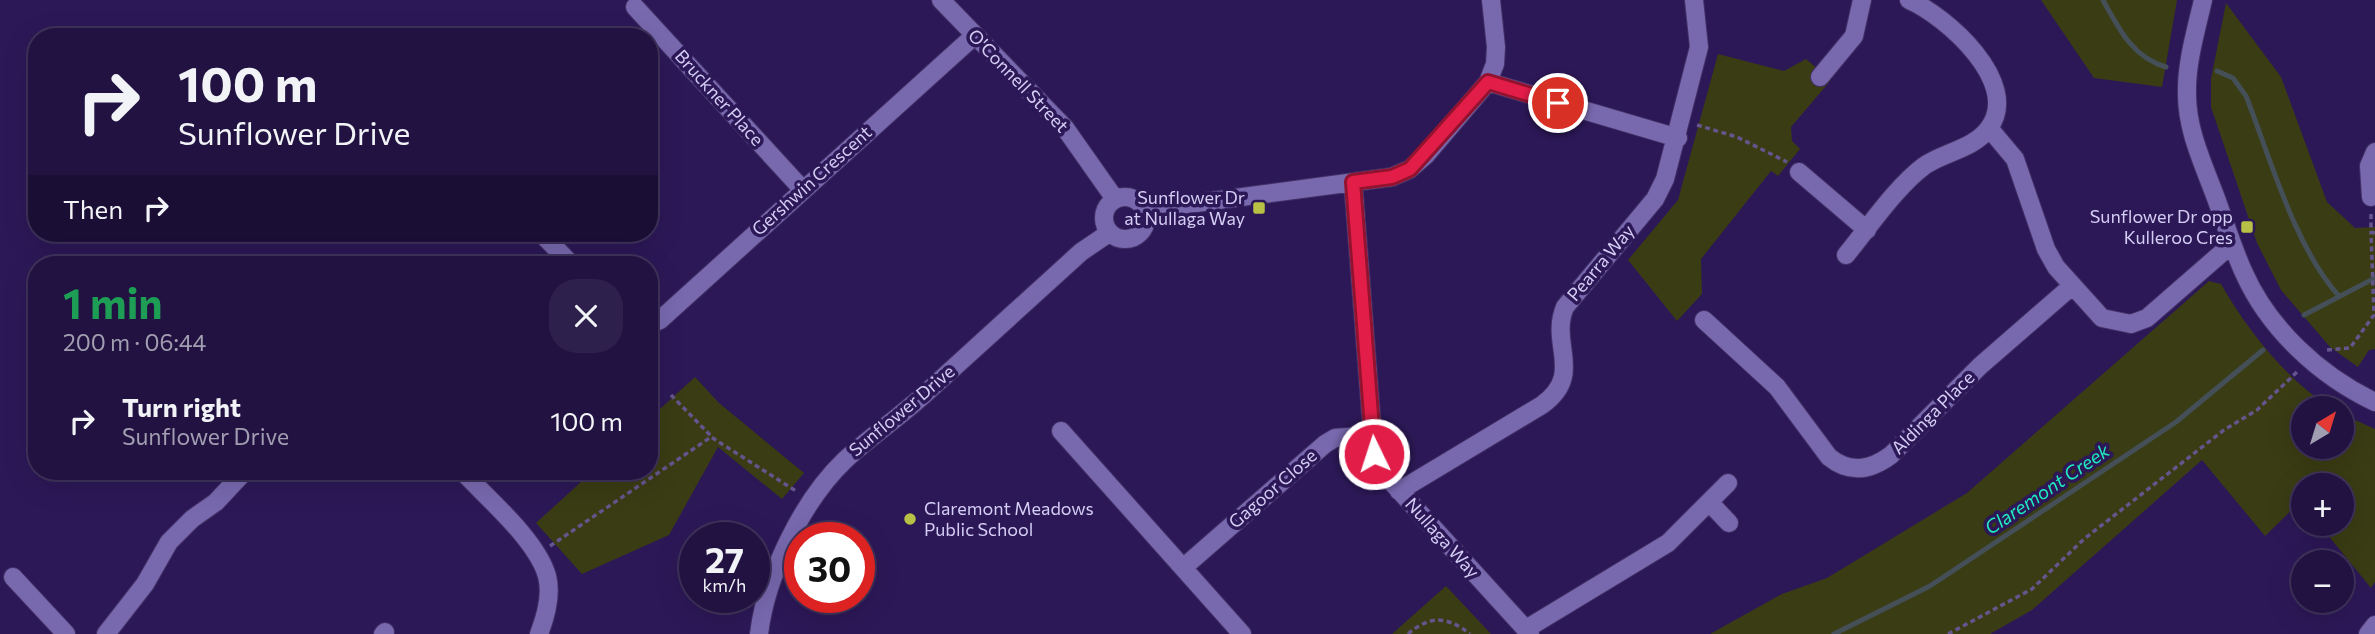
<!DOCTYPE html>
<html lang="en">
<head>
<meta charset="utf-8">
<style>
	body { margin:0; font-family:Commissioner,sans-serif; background:#2d204c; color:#f1f3f6; height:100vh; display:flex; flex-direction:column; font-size:26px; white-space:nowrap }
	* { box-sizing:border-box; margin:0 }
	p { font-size:23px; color:#a29eb1 }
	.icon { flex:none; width:38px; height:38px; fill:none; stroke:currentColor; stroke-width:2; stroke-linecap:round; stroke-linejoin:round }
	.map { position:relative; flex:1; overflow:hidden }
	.sheet { position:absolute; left:28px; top:256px; width:630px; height:224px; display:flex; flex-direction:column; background:#211241; border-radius:28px; box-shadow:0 7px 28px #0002,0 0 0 2px #3e325a }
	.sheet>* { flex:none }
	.banner { position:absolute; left:28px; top:28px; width:630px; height:214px; border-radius:28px; box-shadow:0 7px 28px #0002,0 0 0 2px #3e325a; background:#211241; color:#f1f3f6; overflow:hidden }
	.needle { width:46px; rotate:38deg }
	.controls { position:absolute; left:2291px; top:396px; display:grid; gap:14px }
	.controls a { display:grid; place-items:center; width:63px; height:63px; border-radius:50%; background:#211241; box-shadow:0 7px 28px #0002,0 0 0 2px #3e325a; font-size:35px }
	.speed { position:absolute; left:679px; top:522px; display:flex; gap:14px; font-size:35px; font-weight:700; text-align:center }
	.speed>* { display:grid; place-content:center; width:91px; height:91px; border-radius:50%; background:#211241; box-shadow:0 7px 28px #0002,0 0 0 2px #3e325a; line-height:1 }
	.speed small { font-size:18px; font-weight:400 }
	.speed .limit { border:10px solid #d22; background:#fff; color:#111 }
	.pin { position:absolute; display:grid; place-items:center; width:60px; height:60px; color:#fff; margin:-30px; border:4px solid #fff; border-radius:50%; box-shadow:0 2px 7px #0007 }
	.me { position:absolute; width:77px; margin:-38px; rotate:356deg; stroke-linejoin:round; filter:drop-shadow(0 0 5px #0008) }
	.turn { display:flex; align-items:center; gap:24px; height:147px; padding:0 35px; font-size:32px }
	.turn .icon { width:91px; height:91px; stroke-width:2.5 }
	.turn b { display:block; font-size:49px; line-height:60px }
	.then { display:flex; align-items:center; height:66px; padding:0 35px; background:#0003; gap:14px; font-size:26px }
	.round { display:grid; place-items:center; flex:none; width:74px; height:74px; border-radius:28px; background:#2d204c }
	.head { display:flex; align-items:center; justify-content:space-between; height:119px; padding:0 35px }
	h1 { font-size:42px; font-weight:700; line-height:52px; color:#1e9e55 }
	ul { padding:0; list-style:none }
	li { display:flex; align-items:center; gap:21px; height:91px; padding:0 35px }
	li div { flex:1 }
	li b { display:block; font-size:26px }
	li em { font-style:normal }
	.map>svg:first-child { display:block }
	.green { fill:#3a3c14 }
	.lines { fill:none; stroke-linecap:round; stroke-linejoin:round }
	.stream { stroke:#454f57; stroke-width:5 }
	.minor-casing { stroke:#443167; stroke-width:20 }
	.path { stroke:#64558c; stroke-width:3.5; stroke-dasharray:5 3.5; stroke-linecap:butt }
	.minor { stroke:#7869af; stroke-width:18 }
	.route-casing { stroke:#92132f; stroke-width:18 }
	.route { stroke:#e11d48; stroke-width:12 }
	.poi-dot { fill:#b9c046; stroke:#2c1857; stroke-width:2.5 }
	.labels { text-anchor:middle; stroke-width:7; stroke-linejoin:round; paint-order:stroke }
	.street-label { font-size:18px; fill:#d4cdf4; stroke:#2c1857 }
	.poi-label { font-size:18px; fill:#d4cdf4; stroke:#2c1857; text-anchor:end }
	.water-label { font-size:19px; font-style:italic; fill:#21ebc0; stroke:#2c1857 }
</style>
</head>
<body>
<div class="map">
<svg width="2375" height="634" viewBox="0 0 2375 634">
	<rect width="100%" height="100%" fill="#2c1857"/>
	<!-- green -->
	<path class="green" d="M2041 0H2177L2162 87 2094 78Z
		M2226 3 2281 77 2327 202 2355 228 2375 227V349L2369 350 2358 367 2330 347 2281 290 2257 243 2211 107V79Z
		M1718 54 1784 71 1806 59 1831 80 1791 127 1792 141 1800 149 1778 176 1771 171 1701 259 1702 294 1677 321 1628 260 1678 200Z
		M2209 281 2221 284C2248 331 2285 378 2331 408H2303V446H2342V414L2375 429V582L2371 588 2318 523H2342V485H2303V505L2300 502 2265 536 2202 460 2032 610 1990 634H1710L1782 594 1827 578 1967 493Z
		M695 377 719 403 804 473 782 499 718 447 669 535 582 574 536 523 593 471H649V419Z
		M1446 586 1491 634H1392Z"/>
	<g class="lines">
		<!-- stream -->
		<path class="stream" d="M2103 0C2119 29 2133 58 2166 67
			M2217 71 2233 78 2246 96C2270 157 2295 248 2339 296
			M2304 315 2375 278
			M1834 634 1930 586 2176 422 2263 350"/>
		<defs>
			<path id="minor" d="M941 0 1065 128 1115 199
				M2203 0C2196 31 2186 63 2187 95 2187 129 2202 161 2214 193 2224 219 2232 247 2244 273 2269 329 2320 376 2375 402
				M635 7 803 190
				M1820 77 1854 36 1862 0
				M1488 82 1678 138
				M1989 128 2015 159 2046 249 2056 267 2102 318 2131 324 2147 318 2232 244
				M1799 172 1867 230
				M1353 182 1374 454 1377 466 1530 634
				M1104 218a21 21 0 1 1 42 0a21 21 0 1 1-42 0Z
				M2371 197 2369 166 2375 152
				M1144 210 1392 177 1410 169 1426 155 1488 82 1495 64 1496 47 1491 0
				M541 233 571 264
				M1846 255C1869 227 1896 187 1924 166 1944 152 1974 149 1989 128 2022 83 1946 16 1909 0
				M1704 320 1777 387 1829 457C1850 474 1871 470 1891 455L1980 366 2072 286
				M649 325 660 320 974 36
				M1061 431 1242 634
				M462 471C487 498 537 540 547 576 552 595 546 616 539 634
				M1399 491 1542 405C1585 374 1549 344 1565 307L1655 199 1665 179 1699 47 1694 0
				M1710 503 1729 523
				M1184 567 1325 444 1335 438 1372 435
				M13 577 66 634
				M1526 629 1668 543 1728 483
				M106 634 145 584 169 542 192 519 216 502 245 471
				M383 634 385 632
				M759 634C766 576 802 501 845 460 871 436 901 416 927 392 978 345 1030 299 1081 252L1109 233
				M2368 634 2375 625"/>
		</defs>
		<!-- minor casing -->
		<use href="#minor" class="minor-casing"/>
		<!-- path -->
		<path class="path" d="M1697 125 1737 137 1787 162
			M2371 214V232L2375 233
			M2327 350 2350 348 2374 315 2371 232
			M671 395 711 436
			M550 546 711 437 796 491
			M1408 634C1430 615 1447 616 1470 634
			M1948 634 2032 589 2084 539 2224 430 2257 410 2298 371"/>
		<!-- minor -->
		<use href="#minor" class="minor"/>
	</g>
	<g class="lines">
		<defs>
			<path id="route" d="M1374 454 1353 182 1392 177 1410 169 1488 82 1558 103"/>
		</defs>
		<!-- route casing -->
		<use href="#route" class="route-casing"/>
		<!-- route -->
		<use href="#route" class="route"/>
	</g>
	<!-- markers -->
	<g class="poi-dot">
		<rect x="1252" y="201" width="14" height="14" rx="3.5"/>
		<rect x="2240" y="220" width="14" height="14" rx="3.5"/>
		<circle cx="910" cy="519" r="7"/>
	</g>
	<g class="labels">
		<!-- street labels -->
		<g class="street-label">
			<text transform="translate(1018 81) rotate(46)" y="6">O'Connell Street</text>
			<text transform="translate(719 98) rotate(48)" y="6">Bruckner Place</text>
			<text transform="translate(812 181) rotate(-42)" y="6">Gershwin Crescent</text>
			<text transform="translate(1601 263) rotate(-50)" y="6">Pearra Way</text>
			<text transform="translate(902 411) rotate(-40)" y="6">Sunflower Drive</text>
			<text transform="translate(1933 413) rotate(-45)" y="6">Aldinga Place</text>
			<text transform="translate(1273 489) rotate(-41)" y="6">Gagoor Close</text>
			<text transform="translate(1442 538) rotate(48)" y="6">Nullaga Way</text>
		</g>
		<!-- poi labels -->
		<g class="poi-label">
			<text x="1245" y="204">Sunflower Dr<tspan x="1245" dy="21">at Nullaga Way</tspan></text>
			<text x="2233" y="223">Sunflower Dr opp<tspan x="2233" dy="21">Kulleroo Cres</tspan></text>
			<text x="924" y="515" text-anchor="start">Claremont Meadows<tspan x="924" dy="21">Public School</tspan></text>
		</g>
		<!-- water labels -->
		<g class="water-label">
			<text transform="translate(2047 489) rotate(-34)" y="7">Claremont Creek</text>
		</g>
	</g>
</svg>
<div class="controls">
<a><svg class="needle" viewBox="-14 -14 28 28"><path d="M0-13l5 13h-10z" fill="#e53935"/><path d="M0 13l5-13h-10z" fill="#a29eb1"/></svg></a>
<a>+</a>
<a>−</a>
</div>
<div class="speed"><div>27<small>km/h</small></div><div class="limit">30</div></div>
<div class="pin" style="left:1558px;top:103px;background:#d93025"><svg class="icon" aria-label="arrive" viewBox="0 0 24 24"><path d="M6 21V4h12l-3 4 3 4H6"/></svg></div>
<svg class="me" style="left:1374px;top:454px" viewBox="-20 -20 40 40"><circle r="17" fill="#e11d48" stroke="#fff" stroke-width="3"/><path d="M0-11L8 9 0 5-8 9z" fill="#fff"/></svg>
<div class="banner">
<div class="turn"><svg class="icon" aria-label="right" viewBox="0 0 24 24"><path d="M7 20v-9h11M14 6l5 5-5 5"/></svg><div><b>100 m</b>Sunflower Drive</div></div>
<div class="then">Then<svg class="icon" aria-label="right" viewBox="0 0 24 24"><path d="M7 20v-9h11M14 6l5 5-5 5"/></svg></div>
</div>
<section class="sheet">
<div class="head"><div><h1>1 min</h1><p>200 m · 06:44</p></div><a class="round"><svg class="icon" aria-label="close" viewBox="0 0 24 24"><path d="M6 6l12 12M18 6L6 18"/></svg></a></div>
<ul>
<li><svg class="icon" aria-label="right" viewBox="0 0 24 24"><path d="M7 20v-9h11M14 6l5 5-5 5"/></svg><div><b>Turn right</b><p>Sunflower Drive</p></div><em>100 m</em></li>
</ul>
</section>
</div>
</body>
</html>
